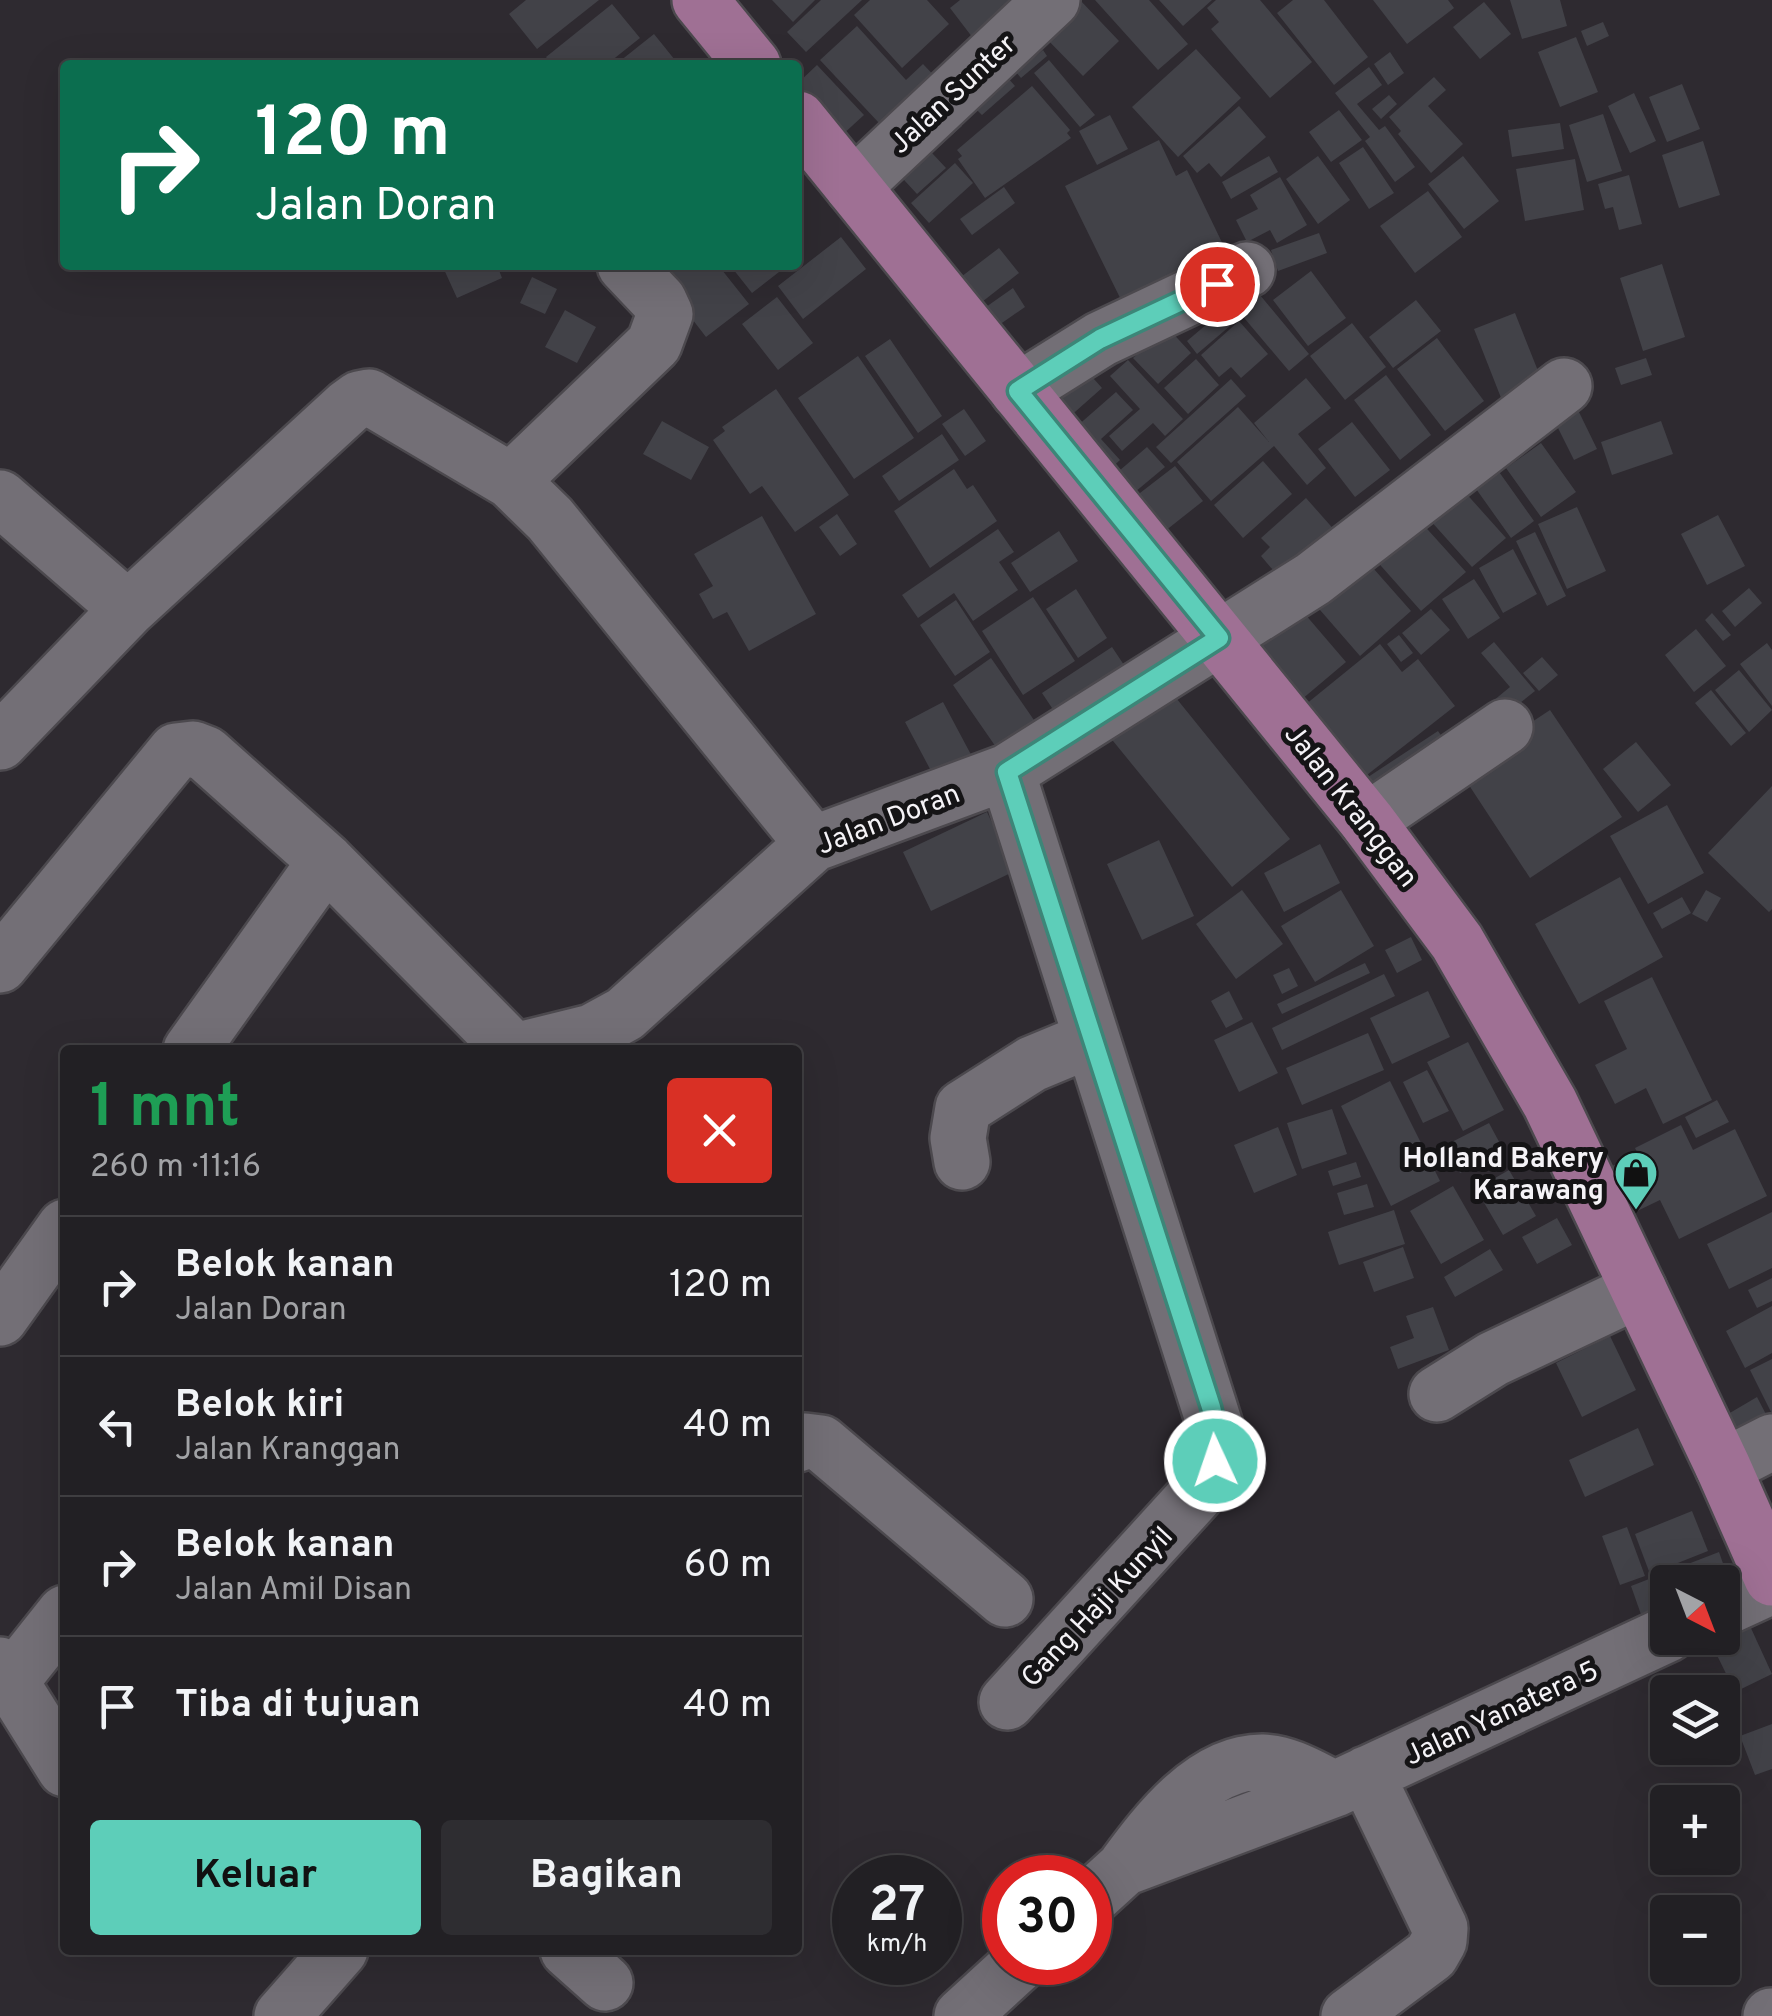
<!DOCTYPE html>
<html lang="id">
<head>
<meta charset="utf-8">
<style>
	body { margin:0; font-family:Overpass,sans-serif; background:#2e2d31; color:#f1f3f6; height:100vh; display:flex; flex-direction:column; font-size:38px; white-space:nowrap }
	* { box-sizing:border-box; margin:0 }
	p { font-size:32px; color:#a2a3a6 }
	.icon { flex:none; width:55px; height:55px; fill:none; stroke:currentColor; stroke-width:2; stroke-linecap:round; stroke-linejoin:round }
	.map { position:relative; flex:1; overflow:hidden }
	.panel { position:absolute; left:60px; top:1045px; width:742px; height:910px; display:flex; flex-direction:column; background:#222024; border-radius:10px; box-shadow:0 10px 40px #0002,0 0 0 2px #3f3e41 }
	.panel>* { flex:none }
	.hud { position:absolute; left:60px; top:60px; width:742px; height:210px; border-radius:10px; box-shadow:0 10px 40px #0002,0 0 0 2px #3f3e41; background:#0b6e4f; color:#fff; overflow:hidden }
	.needle { width:65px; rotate:138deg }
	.tools { position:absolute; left:1650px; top:1565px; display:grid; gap:20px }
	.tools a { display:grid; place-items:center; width:90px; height:90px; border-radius:10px; background:#222024; box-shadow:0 10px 40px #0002,0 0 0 2px #3f3e41; font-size:50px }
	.speed { position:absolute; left:832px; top:1855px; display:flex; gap:20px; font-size:50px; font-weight:700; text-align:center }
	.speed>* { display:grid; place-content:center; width:130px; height:130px; border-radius:50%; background:#222024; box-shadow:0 10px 40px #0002,0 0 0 2px #3f3e41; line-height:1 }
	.speed small { font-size:25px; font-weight:400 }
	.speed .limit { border:15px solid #d22; background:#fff; color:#111 }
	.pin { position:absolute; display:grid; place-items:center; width:85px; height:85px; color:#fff; margin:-42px; border:5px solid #fff; border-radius:50%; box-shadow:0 2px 10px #0007 }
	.me { position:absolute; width:110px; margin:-55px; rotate:357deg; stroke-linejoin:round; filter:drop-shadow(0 0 8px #0008) }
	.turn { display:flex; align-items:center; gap:35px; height:210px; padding:0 30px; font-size:45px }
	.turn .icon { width:130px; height:130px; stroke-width:2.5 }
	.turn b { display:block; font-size:70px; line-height:85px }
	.round { display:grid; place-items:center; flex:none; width:105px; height:105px; border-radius:10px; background:#2e2d31 }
	.headline { display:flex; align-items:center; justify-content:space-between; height:170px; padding:0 30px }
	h1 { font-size:60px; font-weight:700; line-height:75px; color:#1e9e55 }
	.button { display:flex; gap:20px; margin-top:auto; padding:20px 30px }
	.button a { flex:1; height:115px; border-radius:10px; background:#5dceb9; color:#111; font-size:40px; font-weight:700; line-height:115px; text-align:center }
	.button a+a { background:#2e2d31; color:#f1f3f6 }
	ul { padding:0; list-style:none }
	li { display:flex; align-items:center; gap:30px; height:140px; padding:0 30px; border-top:2px solid #3f3e41 }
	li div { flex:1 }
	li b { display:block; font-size:38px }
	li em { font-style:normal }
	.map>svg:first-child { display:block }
	.building { fill:#424248 }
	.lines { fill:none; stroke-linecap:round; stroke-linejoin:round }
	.minor-casing { stroke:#4c494e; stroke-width:60 }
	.major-casing { stroke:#4c494e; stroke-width:60 }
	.minor { stroke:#736f76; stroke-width:55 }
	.major { stroke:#9f7094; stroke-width:55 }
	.route-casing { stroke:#3c8678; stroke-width:25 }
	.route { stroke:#5dceb9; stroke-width:18 }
	.labels { text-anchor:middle; stroke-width:10; stroke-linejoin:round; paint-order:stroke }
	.street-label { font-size:28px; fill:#f5f3f7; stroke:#151416 }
	.poi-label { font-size:28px; font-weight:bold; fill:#f5f3f7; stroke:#151416; text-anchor:end }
</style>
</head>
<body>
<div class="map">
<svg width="1772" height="2016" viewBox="0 0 1772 2016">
	<rect width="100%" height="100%" fill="#2e2a30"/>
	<!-- building -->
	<path class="building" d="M526 0H599L537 49 509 14Z
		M772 0H815L793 22Z
		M821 0H862L806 52 787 32Z
		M870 0H927L949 24 902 68 854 15Z
		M960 0H1020L979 46 950 8Z
		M1073 0H1080L1119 41 1083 76 1040 32Z
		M1095 0H1149L1188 44 1158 70Z
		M1159 0H1212L1183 26Z
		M1216 0H1260L1312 62 1270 98 1211 29 1219 22 1207 8Z
		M1293 0H1324L1368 57 1334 85 1277 13Z
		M1373 0H1448L1454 8 1407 44Z
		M1510 0H1560L1567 26 1522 39Z
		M1484 2 1511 34 1480 59 1453 27Z
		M612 4 640 38 606 65H552L546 57Z
		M1603 22 1609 36 1587 46 1581 31Z
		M857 26 906 80 923 64 943 85 908 118 897 107 879 123 820 60Z
		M654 34 679 65H615Z
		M1576 37 1598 92 1560 107 1538 52Z
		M1196 49 1241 98 1178 157 1132 107Z
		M1043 50 1047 56 1021 78 1016 72Z
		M1390 52 1404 73 1388 85 1374 64Z
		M1049 60 1095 115 1080 127 1034 73Z
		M817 65 864 115 829 147 798 113V83Z
		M1369 67 1382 85 1357 104 1379 130 1385 126 1415 167 1395 182 1365 141 1370 137 1335 93Z
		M1000 69 1015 86 982 115 975 108Z
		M1434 77 1446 90 1428 106 1463 144 1431 173 1398 134 1401 131 1389 117Z
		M1682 84 1700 129 1667 142 1649 97Z
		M1032 86 1070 130 1067 133 1071 138 985 198 958 159 962 156 957 150Z
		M1634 93 1656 141 1630 153 1608 106Z
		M1389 95 1397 104 1381 119 1372 109Z
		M1239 106 1266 137 1221 177 1209 163 1197 173 1183 156Z
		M1339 110 1362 140 1331 162 1309 132Z
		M948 111 962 126 932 153 946 168 917 194 893 168Z
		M1603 114 1622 171 1587 182 1569 125Z
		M1110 115 1128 149 1097 165 1079 131Z
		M1560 123 1564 149 1512 157 1508 130Z
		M1159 140 1176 176 1187 170 1230 259 1126 310 1065 186Z
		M1703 141 1720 195 1679 208 1662 155Z
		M1363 147 1394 193 1369 209 1339 163Z
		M1269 156 1278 172 1231 199 1222 182Z
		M1318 156 1350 200 1318 224 1286 179Z
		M1463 156 1499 201 1464 229 1428 184Z
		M1575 159 1584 210 1525 221 1516 169Z
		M955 163 973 183 929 223 911 203Z
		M1629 175 1642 224 1619 230 1613 207 1605 209 1598 184Z
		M1280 177 1307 225 1277 243 1270 230 1247 242 1236 220 1258 209 1250 195Z
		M1004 187 1015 203 972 235 960 219Z
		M1428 191 1462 237 1415 273 1380 226Z
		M1319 233 1327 253 1278 271 1271 250Z
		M841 237 866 269 803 319 778 286Z
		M999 248 1019 273 973 309 953 283Z
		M1662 264 1685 337 1643 351 1620 278Z
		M442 265H497L502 278 457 298Z
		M665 265H729L722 270 749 304 706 337 656 272Z
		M738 265H788L752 293 733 269Z
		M1311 271 1346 318 1308 346 1273 300Z
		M532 277 557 289 545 314 520 303Z
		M1013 288 1025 307 989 332 976 314Z
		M1260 295 1309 354 1289 371 1240 313Z
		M777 297 813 343 778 370 742 324Z
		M1416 300 1441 331 1393 368 1369 337Z
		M1227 307 1237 320 1197 354 1187 341Z
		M565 310 596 327 577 363 545 347Z
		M1515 313 1546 391 1505 408 1474 329Z
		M1239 321 1268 354 1241 378 1231 367 1219 377 1201 355Z
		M1352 323 1386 367 1345 400 1310 356Z
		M1167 327 1191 353 1158 384 1133 358Z
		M1437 338 1484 401 1445 431 1397 369Z
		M890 339 942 416 918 433 865 356Z
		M858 356 914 438 854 479 798 398Z
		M1646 358 1652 375 1621 385 1615 368Z
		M1196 359 1219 385 1188 414 1164 388Z
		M1128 360 1183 419 1165 436 1153 423 1122 451 1109 436 1140 409 1110 376Z
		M1085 369 1102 388 1067 419 1050 400Z
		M1386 375 1431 435 1400 460 1354 400Z
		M1306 378 1331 408 1298 434 1326 468 1307 485 1274 446 1211 501 1177 462 1238 407 1269 442 1254 423Z
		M1231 379 1246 396 1171 463 1156 447Z
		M776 389 849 495 795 532 762 486 750 494 713 440 725 431 722 427Z
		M1116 392 1133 410 1101 439 1120 460 1104 475 1068 434Z
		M964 409 986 441 965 456 942 424Z
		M1578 410 1597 449 1574 460 1555 422Z
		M662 421 709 447 691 480 643 454Z
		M1661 421 1673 454 1612 475 1601 442Z
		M1352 422 1390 470 1355 497 1318 449Z
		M942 434 959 460 899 501 882 476Z
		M1541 443 1576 492 1541 517 1506 468Z
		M1147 447 1165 467 1129 497 1112 477Z
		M1263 461 1292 494 1243 538 1214 505Z
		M1492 462 1534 521 1511 538 1469 479Z
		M1175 466 1203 501 1155 539 1127 503Z
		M954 469 967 489 973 485 997 521 930 568 894 511Z
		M1463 490 1506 538 1472 567 1429 519Z
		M1306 498 1345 542 1284 583 1261 556 1270 547 1261 538Z
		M1577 507 1606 571 1567 589 1538 524Z
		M1410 510 1466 572 1421 611 1366 549Z
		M837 514 857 544 840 556 819 527Z
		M1718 515 1745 566 1707 585 1681 534Z
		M762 516 816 614 749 651 727 612 713 619 699 594 713 586 694 554Z
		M998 529 1014 552 999 562 1018 590 973 621 954 593 918 618 902 595Z
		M1059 531 1078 561 1030 592 1011 563Z
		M1535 532 1566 596 1547 606 1516 541Z
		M1513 549 1537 594 1503 613 1479 568Z
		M1358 551 1411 611 1360 656 1307 595Z
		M1474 579 1500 618 1468 639 1442 599Z
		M1749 588 1762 603 1735 627 1722 611Z
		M1076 589 1107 638 1078 658 1046 609Z
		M1033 597 1075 661 1023 695 982 631Z
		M956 600 990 652 955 676 920 625Z
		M1298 606 1346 662 1301 700 1254 644Z
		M1431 609 1450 630 1421 655 1402 633Z
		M1712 613 1731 635 1723 641 1705 620Z
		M1696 629 1726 666 1694 692 1665 655Z
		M1399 635 1413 653 1401 662 1387 644Z
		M1494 642 1535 691 1505 715 1493 701 1510 687 1481 653Z
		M1767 643 1772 650V706L1740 664Z
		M1380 644 1402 672 1418 659 1455 706 1358 782 1300 709Z
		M1112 647 1132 677 1062 723 1042 693Z
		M1542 657 1558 675 1539 691 1523 673Z
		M991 658 1036 723 998 750 953 685Z
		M1739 670 1772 710 1749 732 1715 690Z
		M1168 688 1290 839 1232 887 1109 736Z
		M1711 690 1746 733 1731 746 1695 703Z
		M943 702 976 764 938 784 905 722Z
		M1550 710 1622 817 1530 878 1459 770Z
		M1438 731 1455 756 1379 806 1362 781Z
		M1636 742 1671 785 1638 812 1603 769Z
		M1772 786V909L1769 912 1708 853Z
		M1667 805 1704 873 1648 904 1610 836Z
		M987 812 1015 871 931 911 903 852Z
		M1159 840 1194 916 1142 940 1107 864Z
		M1320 844 1340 883 1284 912 1264 873Z
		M1620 877 1663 957 1579 1004 1535 924Z
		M1242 890 1283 944 1236 979 1196 924Z
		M1341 890 1374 946 1315 982 1281 926Z
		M1706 890 1721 898 1707 922 1692 914Z
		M1682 897 1691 913 1662 929 1653 913Z
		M1411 937 1422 960 1397 973 1385 950Z
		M1365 963 1370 973 1282 1014 1277 1004Z
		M1289 968 1298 986 1282 994 1273 975Z
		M1384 974 1395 996 1282 1050 1272 1028Z
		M1652 977 1712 1100 1663 1124 1646 1088 1615 1104 1595 1065 1627 1049 1604 1001Z
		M1229 991 1243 1019 1226 1028 1211 1001Z
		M1428 991 1450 1037 1392 1064 1370 1018Z
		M1252 1022 1278 1073 1239 1092 1214 1040Z
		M1368 1033 1384 1070 1302 1105 1286 1068Z
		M1468 1042 1504 1110 1463 1131 1427 1062Z
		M1427 1070 1449 1111 1423 1123 1403 1082Z
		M1390 1081 1440 1181 1391 1206 1341 1106Z
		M1717 1100 1729 1122 1696 1138 1685 1117Z
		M1332 1109 1347 1154 1302 1169 1287 1123Z
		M1489 1123 1504 1151 1460 1173 1446 1145Z
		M1681 1125 1693 1150 1735 1129 1767 1196 1679 1239 1660 1200 1631 1214 1610 1167 1638 1154 1635 1148Z
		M1278 1127 1297 1175 1254 1193 1234 1145Z
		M1356 1162 1361 1177 1333 1186 1328 1171Z
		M1509 1170 1536 1216 1503 1235 1476 1189Z
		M1367 1184 1374 1207 1344 1215 1337 1193Z
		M1453 1186 1484 1240 1441 1264 1410 1211Z
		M1394 1210 1405 1244 1339 1265 1328 1232Z
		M1772 1212V1268L1729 1289 1707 1244Z
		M1557 1218 1572 1245 1537 1264 1522 1237Z
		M1403 1247 1414 1278 1374 1292 1363 1262Z
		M1490 1249 1503 1270 1455 1297 1444 1277Z
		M1772 1278V1301L1757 1308 1748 1290Z
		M1772 1306V1353L1745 1368 1726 1331Z
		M1433 1307 1449 1350 1398 1369 1390 1347 1414 1338 1406 1316Z
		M1610 1336 1636 1390 1582 1417 1556 1363Z
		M1772 1359V1414L1750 1370Z
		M1757 1397 1770 1422 1737 1441 1723 1417Z
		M1638 1428 1654 1465 1585 1497 1569 1460Z
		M1692 1511 1708 1551 1650 1574 1635 1534Z
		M1627 1527 1645 1576 1620 1585 1602 1536Z
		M1719 1552 1732 1589 1722 1582H1668V1614L1644 1623 1631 1586Z
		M1750 1626 1772 1674 1735 1692 1712 1645Z
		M1772 1724V1769L1755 1775 1740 1736Z"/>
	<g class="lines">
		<defs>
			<path id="minor" d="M853 187 1052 0
				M1018 391 1101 339 1247 270
				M511 481 654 344 665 314 659 301 625 265
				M0 498 128 609
				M0 742 128 609 348 407 359 399 369 397 511 481 550 519 813 844
				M1007 772 1218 1435 1215 1461 1202 1488 1007 1702
				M1367 821 1505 727
				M0 965 176 751 193 749 206 754 326 861 513 1050
				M191 1050 326 861
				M519 1050 592 1032 625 1014 813 844 1007 772 1313 579 1564 386
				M962 1162 958 1138 963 1108 1032 1064 1092 1039
				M0 1318 65 1227
				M1437 1394 1493 1359 1639 1290
				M798 1444 805 1441 821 1443 1005 1599
				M1723 1467 1772 1442
				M1722 1609 1772 1586
				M0 1665 65 1769
				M10 1682 65 1613
				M1126 1865C1157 1823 1204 1761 1263 1762 1289 1763 1312 1778 1335 1789
				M1090 1899 1124 1868 1335 1789 1668 1634
				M568 1950 605 1983
				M282 2016 340 1950
				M962 2016 1021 1962
				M1349 2016 1431 1955 1439 1941 1440 1928 1366 1774
				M1771 2016H1772"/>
			<path id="major" d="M700 0 753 65
				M798 119 1367 821 1457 942 1550 1103 1723 1467 1772 1578"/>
		</defs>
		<!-- minor casing -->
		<use href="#minor" class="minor-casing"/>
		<!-- major casing -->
		<use href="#major" class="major-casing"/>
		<!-- minor -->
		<use href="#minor" class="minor"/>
		<!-- major -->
		<use href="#major" class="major"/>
	</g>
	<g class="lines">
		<defs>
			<path id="route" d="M1215 1461 1218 1436 1211 1407 1007 772 1219 638 1018 391 1100 339 1217 284"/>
		</defs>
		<!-- route casing -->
		<use href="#route" class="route-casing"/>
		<!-- route -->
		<use href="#route" class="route"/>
	</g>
	<!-- icons -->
	<defs>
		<symbol id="shop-pin" viewBox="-11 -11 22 30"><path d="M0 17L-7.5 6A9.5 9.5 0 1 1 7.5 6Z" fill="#5dceb9" stroke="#151416"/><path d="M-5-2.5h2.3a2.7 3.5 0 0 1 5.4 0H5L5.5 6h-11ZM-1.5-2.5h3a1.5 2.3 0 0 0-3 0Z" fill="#111"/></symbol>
	</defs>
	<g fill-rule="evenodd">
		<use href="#shop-pin" x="1611" y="1148" width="50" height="68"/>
	</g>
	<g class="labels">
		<!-- street labels -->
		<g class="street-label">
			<text transform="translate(952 93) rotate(-43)" y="10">Jalan Sunter</text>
			<text transform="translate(1352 805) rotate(52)" y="10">Jalan Kranggan</text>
			<text transform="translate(888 818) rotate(-21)" y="10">Jalan Doran</text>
			<text transform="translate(1096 1606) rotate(-47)" y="10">Gang Haji Kunyil</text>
			<text transform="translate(1501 1712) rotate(-25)" y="10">Jalan Yanatera 5</text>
		</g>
		<!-- poi labels -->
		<g class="poi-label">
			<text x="1604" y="1167">Holland Bakery<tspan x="1604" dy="32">Karawang</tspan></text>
		</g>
	</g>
</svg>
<div class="tools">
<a><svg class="needle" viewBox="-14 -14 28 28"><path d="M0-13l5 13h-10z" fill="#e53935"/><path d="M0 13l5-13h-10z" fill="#a2a3a6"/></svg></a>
<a><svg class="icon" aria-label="layers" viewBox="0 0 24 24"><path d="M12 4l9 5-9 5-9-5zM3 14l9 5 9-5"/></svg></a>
<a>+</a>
<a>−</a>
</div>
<div class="speed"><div>27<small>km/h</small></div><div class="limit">30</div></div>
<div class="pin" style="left:1217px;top:284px;background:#d93025"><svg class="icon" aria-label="arrive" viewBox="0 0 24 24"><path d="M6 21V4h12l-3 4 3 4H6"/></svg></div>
<svg class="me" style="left:1215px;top:1461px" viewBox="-20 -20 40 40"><circle r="17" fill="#5dceb9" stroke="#fff" stroke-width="3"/><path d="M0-11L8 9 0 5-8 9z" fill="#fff"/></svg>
<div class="hud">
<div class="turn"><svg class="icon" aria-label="right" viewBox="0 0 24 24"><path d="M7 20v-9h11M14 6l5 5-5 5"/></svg><div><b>120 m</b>Jalan Doran</div></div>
</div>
<section class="panel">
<div class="headline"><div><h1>1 mnt</h1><p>260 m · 11:16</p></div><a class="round" style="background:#d93025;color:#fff"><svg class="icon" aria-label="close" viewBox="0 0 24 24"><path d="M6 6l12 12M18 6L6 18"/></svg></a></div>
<ul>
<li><svg class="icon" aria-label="right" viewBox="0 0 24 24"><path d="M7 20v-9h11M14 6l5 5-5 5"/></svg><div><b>Belok kanan</b><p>Jalan Doran</p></div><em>120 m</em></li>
<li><svg class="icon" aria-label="left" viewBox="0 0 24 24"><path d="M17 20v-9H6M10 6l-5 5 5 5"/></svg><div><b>Belok kiri</b><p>Jalan Kranggan</p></div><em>40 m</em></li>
<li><svg class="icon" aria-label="right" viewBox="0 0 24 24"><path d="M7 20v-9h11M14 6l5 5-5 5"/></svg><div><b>Belok kanan</b><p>Jalan Amil Disan</p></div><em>60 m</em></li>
<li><svg class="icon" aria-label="arrive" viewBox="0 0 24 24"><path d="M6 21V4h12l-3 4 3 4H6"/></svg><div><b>Tiba di tujuan</b></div><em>40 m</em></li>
</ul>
<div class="button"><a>Keluar</a><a>Bagikan</a></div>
</section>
</div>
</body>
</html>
